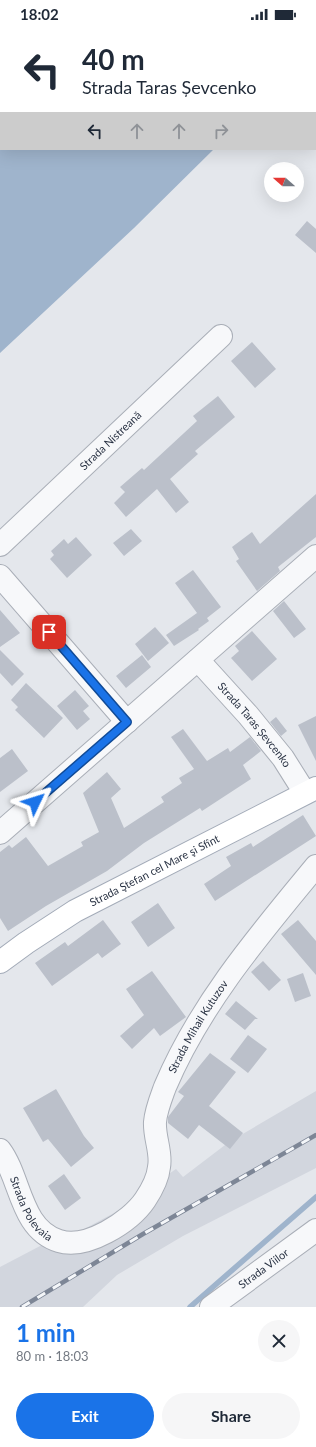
<!DOCTYPE html>
<html lang="en">
<head>
<meta charset="utf-8">
<style>
	body { margin:0; font-family:Lato,sans-serif; background:#f6f6f7; color:#1f2937; height:100vh; display:flex; flex-direction:column; font-size:15px; white-space:nowrap }
	* { box-sizing:border-box; margin:0 }
	p { font-size:13px; color:#747a83 }
	.icon { flex:none; width:22px; height:22px; fill:none; stroke:currentColor; stroke-width:2; stroke-linecap:round; stroke-linejoin:round }
	.map { position:relative; height:1279px; overflow:hidden }
	.sheet { display:flex; flex-direction:column; background:#fff; flex:1 }
	.sheet>* { flex:none }
	.guide { position:absolute; left:0px; top:0px; width:316px; height:122px; box-shadow:0 4px 16px #0002; background:#fff; color:#1f2937; overflow:hidden }
	.needle { width:26px; rotate:291deg }
	.tools { position:absolute; left:264px; top:134px; display:grid; gap:8px }
	.tools a { display:grid; place-items:center; width:40px; height:40px; border-radius:50%; background:#fff; box-shadow:0 4px 16px #0002; font-size:20px }
	.pin { position:absolute; display:grid; place-items:center; width:34px; height:34px; color:#fff; margin:-17px; border-radius:8px; box-shadow:0 2px 6px #0006 }
	.me { position:absolute; width:44px; margin:-22px; rotate:49deg; stroke-linejoin:round; filter:drop-shadow(0 0 3px #0008) }
	.turn { display:flex; align-items:center; gap:14px; height:84px; padding:0 16px; font-size:18px }
	.turn .icon { width:52px; height:52px; stroke-width:2.5 }
	.turn b { display:block; font-size:28px; line-height:34px }
	.lanes { display:flex; align-items:center; height:38px; padding:0 16px; background:#0003; justify-content:center; gap:20px; direction:ltr }
	.lanes .off { opacity:.35 }
	.round { display:grid; place-items:center; flex:none; width:42px; height:42px; border-radius:21px; background:#f6f6f7 }
	.headline { display:flex; align-items:center; justify-content:space-between; height:68px; padding:0 16px }
	h1 { font-size:24px; font-weight:700; line-height:30px; color:#1a73e8 }
	.cta { display:flex; gap:8px; margin-top:auto; padding:8px 16px }
	.cta a { flex:1; height:46px; border-radius:24px; background:#1a73e8; color:#fff; font-size:16px; font-weight:700; line-height:46px; text-align:center }
	.cta a+a { background:#f6f6f7; color:#1f2937 }
	.status { display:flex; justify-content:space-between; align-items:center; height:28px; padding:0 20px; background:#fff; direction:ltr }
	.status svg { height:11px; fill:currentColor }
	.map>svg:first-child { display:block }
	.built { fill:#d2d6de }
	.water { fill:#9fb4cc }
	.lines { fill:none; stroke-linecap:round; stroke-linejoin:round }
	.stream { stroke:#9fb4cc; stroke-width:5.5 }
	.building { fill:#bbc0ca }
	.street-casing { stroke:#a9aeb7; stroke-width:24 }
	.primary-casing { stroke:#a3abb8; stroke-width:24 }
	.street { stroke:#f7f8fa; stroke-width:22 }
	.primary { stroke:#fff; stroke-width:22 }
	.rail-casing { stroke:#7d8696; stroke-width:4.5 }
	.rail { stroke:#f4f6f9; stroke-width:3; stroke-dasharray:9; stroke-linecap:butt }
	.route-casing { stroke:#114b97; stroke-width:10 }
	.route { stroke:#1a73e8; stroke-width:7 }
	.labels { text-anchor:middle; stroke-width:3; stroke-linejoin:round; paint-order:stroke }
	.street-label { font-size:11px; fill:#2b3445; stroke:#f4f6f9 }
</style>
</head>
<body>
<div class="status"><b>18:02</b><svg viewBox="0 0 49 12"><path d="M0 12V9h3v3zM5 12V6h3v6zM10 12V3h3v9zM15 12V0h3v12zM26 1h20v11H26zM47 4h2v5h-2z"/></svg></div>
<div class="map">
<svg width="316" height="1279" viewBox="0 0 316 1279">
	<rect width="100%" height="100%" fill="#e4e7ec"/>
	<!-- built -->
	<path class="built" d="M316 1063V1140L183 1208 117 1247 83 1279H0V1239L63 1206H75L127 1178 138 1167 176 1141 183 1149 229 1114Z"/>
	<!-- water -->
	<path class="water" d="M0 0H316V13L315 15V1H1V121H214L134 200 0 325Z"/>
	<g class="lines">
		<!-- stream -->
		<path class="stream" d="M190 1279 316 1169"/>
	</g>
	<!-- building -->
	<path class="building" d="M307 193 316 201V225L295 207Z
		M252 314 276 341 255 360 231 333Z
		M218 368 235 389 195 423 198 426 170 451 189 474 176 485 157 461 126 489 114 475 125 464 120 459 142 440 144 442 197 393 193 388Z
		M316 466V509L278 539 280 543 257 563 236 533 239 531 232 519 252 504 260 516Z
		M131 501 142 513 124 528 113 515Z
		M76 509 92 527 67 550 50 531 54 527 51 523 64 511 68 516Z
		M193 542 221 579 207 590 209 593 198 601 199 602 174 618 166 607 197 585 175 555Z
		M284 573 306 601 294 610 273 583Z
		M0 582 20 605 0 619Z
		M155 599 169 615 148 633 135 616Z
		M252 603 277 631 252 653 231 630 239 623 235 618Z
		M0 622 24 646 12 658 0 645Z
		M142 627 151 639 126 660 116 648Z
		M26 655 63 690 44 710 15 682 18 679 11 672Z
		M75 662 89 678 83 683 90 691 77 702 57 678Z
		M316 688V733L298 697Z
		M276 689 287 703 281 708 270 694Z
		M183 701 207 733 228 720 230 724 250 709 261 723 243 737 251 751 202 783 200 780 144 815 107 843 46 878 8 903 0 890V824L9 817 12 820 26 809 48 838 83 818 81 814 99 804 83 765 107 744 121 761 111 770 124 800 164 774 161 769 182 755 179 750 194 741 171 709Z
		M12 721 28 743 0 764V730Z
		M303 787 316 808 215 873 204 856 231 838 226 829 251 815 253 819Z
		M158 875 175 900 148 919 131 894Z
		M103 892 121 916 102 930 98 925 52 958 35 935 65 914 68 918Z
		M298 892 316 913V947L281 906Z
		M263 933 281 952 269 963 251 944Z
		M152 943 186 989 160 1008 154 1000 132 1021 120 1008 144 987 126 961Z
		M303 945 311 968 295 974 287 951Z
		M236 973 258 991H255L245 1002 225 986Z
		M248 1007 267 1021 248 1045 230 1031Z
		M210 1025 236 1044 209 1078 243 1105 230 1121 199 1097 188 1111 168 1095V1089L184 1068 178 1064Z
		M56 1061 84 1108 94 1120 71 1139 48 1111 43 1114 23 1080Z
		M64 1146 81 1170 65 1182 48 1158Z"/>
	<g class="lines">
		<defs>
			<g id="street">
				<path id="s1" d="M0 517 221 308"/>
				<path d="M0 548 127 694"/>
				<path id="s2" d="M198 632 248 687 283 730 305 765"/>
				<path d="M0 805 316 528"/>
				<path id="s3" d="M0 1122C21 1150 20 1201 59 1213 86 1222 130 1194 145 1172 151 1163 158 1150 159 1139 162 1125 154 1109 155 1094 156 1082 161 1070 165 1059 200 976 259 907 316 838"/>
				<path id="s4" d="M211 1279 316 1202"/>
			</g>
			<g id="primary">
				<path id="s5" d="M0 934 26 915 75 883 316 760"/>
			</g>
		</defs>
		<!-- street casing -->
		<use href="#street" class="street-casing"/>
		<!-- primary casing -->
		<use href="#primary" class="primary-casing"/>
		<!-- street -->
		<use href="#street" class="street"/>
		<!-- primary -->
		<use href="#primary" class="primary"/>
		<defs>
			<path id="rail" d="M22 1279 143 1206 316 1107"/>
		</defs>
		<!-- rail casing -->
		<use href="#rail" class="rail-casing"/>
		<!-- rail -->
		<use href="#rail" class="rail"/>
	</g>
	<g class="lines">
		<defs>
			<path id="route" d="M35 774 127 694 49 604"/>
		</defs>
		<!-- route casing -->
		<use href="#route" class="route-casing"/>
		<!-- route -->
		<use href="#route" class="route"/>
	</g>
	<g class="labels">
		<!-- street labels -->
		<g class="street-label">
			<text dy="4" stroke="none"><textPath href="#s1" startOffset="152">Strada Nistreană</textPath></text>
			<text dy="4" stroke="none"><textPath href="#s2" startOffset="86">Strada Taras Șevcenko</textPath></text>
			<text dy="4" stroke="none"><textPath href="#s5" startOffset="180">Strada Ştefan cel Mare şi Sfînt</textPath></text>
			<text dy="4" stroke="none"><textPath href="#s3" startOffset="399">Strada Mihail Kutuzov</textPath></text>
			<text dy="4" stroke="none"><textPath href="#s3" startOffset="67">Strada Polevaia</textPath></text>
			<text dy="4" stroke="none"><textPath href="#s4" startOffset="65">Strada Viilor</textPath></text>
		</g>
	</g>
</svg>
<div class="tools">
<a><svg class="needle" viewBox="-14 -14 28 28"><path d="M0-13l5 13h-10z" fill="#e53935"/><path d="M0 13l5-13h-10z" fill="#747a83"/></svg></a>
</div>
<div class="pin" style="left:49px;top:604px;background:#d93025"><svg class="icon" aria-label="arrive" viewBox="0 0 24 24"><path d="M6 21V4h12l-3 4 3 4H6"/></svg></div>
<svg class="me" style="left:35px;top:774px" viewBox="-20 -20 40 40"><path d="M0-17L14 15 0 8-14 15z" fill="#1a73e8" stroke="#fff" stroke-width="4"/></svg>
<div class="guide">
<div class="turn"><svg class="icon" aria-label="left" viewBox="0 0 24 24"><path d="M17 20v-9H6M10 6l-5 5 5 5"/></svg><div><b>40 m</b>Strada Taras Șevcenko</div></div>
<div class="lanes"><svg class="icon" aria-label="left" viewBox="0 0 24 24"><path d="M17 20v-9H6M10 6l-5 5 5 5"/></svg><svg class="icon off" aria-label="ahead" viewBox="0 0 24 24"><path d="M12 20V5M6 11l6-6 6 6"/></svg><svg class="icon off" aria-label="ahead" viewBox="0 0 24 24"><path d="M12 20V5M6 11l6-6 6 6"/></svg><svg class="icon off" aria-label="right" viewBox="0 0 24 24"><path d="M7 20v-9h11M14 6l5 5-5 5"/></svg></div>
</div>
</div>
<section class="sheet">
<div class="headline"><div><h1>1 min</h1><p>80 m · 18:03</p></div><a class="round"><svg class="icon" aria-label="close" viewBox="0 0 24 24"><path d="M6 6l12 12M18 6L6 18"/></svg></a></div>
<div class="cta"><a>Exit</a><a>Share</a></div>
</section>
</body>
</html>
